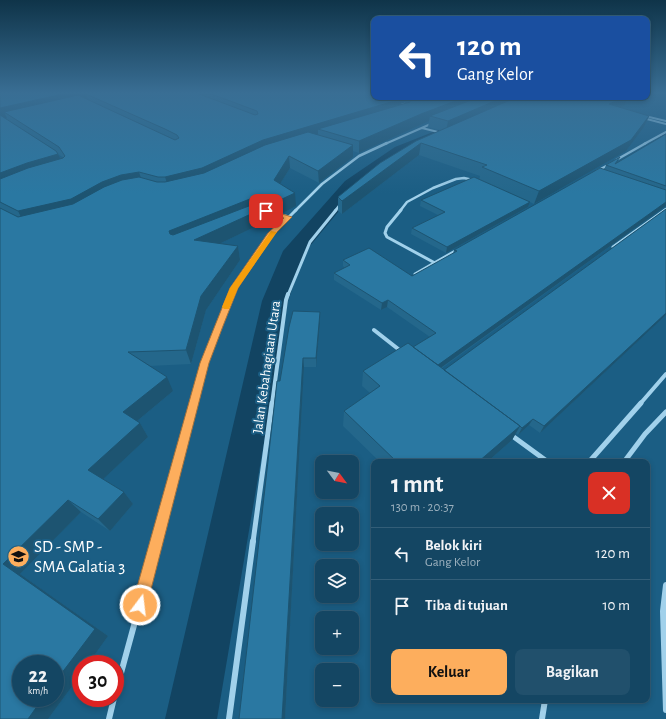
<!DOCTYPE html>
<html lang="id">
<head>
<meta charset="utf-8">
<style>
	body { margin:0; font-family:"Alegreya Sans",sans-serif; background:#21506c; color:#f1f3f6; height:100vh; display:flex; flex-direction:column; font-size:15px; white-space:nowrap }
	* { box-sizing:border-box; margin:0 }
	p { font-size:13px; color:#9db1be }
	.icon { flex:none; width:22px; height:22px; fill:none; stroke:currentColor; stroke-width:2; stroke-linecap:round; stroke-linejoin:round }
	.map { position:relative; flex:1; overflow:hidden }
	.side { position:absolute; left:371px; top:459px; width:279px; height:244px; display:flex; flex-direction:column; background:#144663; border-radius:8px; box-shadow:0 2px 6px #0003,0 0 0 1px #335e78 }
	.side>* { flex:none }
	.guide { position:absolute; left:371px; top:16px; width:279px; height:84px; border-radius:8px; box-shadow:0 2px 6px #0003,0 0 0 1px #335e78; background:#1a4fa0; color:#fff; overflow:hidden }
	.needle { width:26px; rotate:122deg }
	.buttons { position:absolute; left:315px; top:455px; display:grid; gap:8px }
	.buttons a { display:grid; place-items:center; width:44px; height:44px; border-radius:8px; background:#144663; box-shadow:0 2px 6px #0003,0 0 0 1px #335e78; font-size:20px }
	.speed { position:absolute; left:12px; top:655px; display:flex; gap:8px; font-size:20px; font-weight:700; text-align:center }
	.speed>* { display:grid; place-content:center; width:52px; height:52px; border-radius:50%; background:#144663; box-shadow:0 2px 6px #0003,0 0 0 1px #335e78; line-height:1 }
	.speed small { font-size:10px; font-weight:400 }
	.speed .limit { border:6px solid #d22; background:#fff; color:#111 }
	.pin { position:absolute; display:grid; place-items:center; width:34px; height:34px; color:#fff; margin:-17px; border-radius:8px; box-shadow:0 2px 6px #0006 }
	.me { position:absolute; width:44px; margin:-22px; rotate:15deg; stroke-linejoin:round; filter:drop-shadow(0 0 3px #0008) }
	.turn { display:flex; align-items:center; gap:14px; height:84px; padding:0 20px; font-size:18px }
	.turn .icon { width:52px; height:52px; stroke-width:2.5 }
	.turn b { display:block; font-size:28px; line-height:34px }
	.round { display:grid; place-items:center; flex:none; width:42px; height:42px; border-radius:8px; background:#21506c }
	.overview { display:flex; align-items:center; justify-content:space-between; height:68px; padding:0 20px }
	h1 { font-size:24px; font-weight:700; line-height:30px }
	.button { display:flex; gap:8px; margin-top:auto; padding:8px 20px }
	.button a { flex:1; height:46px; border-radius:8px; background:#fdae5d; color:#111; font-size:16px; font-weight:700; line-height:46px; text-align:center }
	.button a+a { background:#21506c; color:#f1f3f6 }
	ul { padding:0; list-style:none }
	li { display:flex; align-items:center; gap:12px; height:52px; padding:0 20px; border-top:1px solid #335e78 }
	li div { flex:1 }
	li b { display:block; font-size:15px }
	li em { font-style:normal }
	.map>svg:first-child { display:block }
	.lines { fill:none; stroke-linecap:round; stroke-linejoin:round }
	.canal { fill:#124462; fill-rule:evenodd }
	.street-far5 { stroke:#a1d1eb; stroke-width:2 }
	.street-far4 { stroke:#a1d1eb; stroke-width:2.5 }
	.street-far3 { stroke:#a1d1eb; stroke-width:3 }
	.street-far2 { stroke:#a1d1eb; stroke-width:4 }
	.street-far1 { stroke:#a1d1eb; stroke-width:5 }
	.street { stroke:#a1d1eb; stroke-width:6 }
	.wall { fill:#24678b; fill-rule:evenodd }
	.shaded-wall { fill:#1d5471 }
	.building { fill:#2a78a2; stroke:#1d5471 }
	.route { fill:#fdae5d; stroke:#a4713c }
	.slow { fill:#f59e0b }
	.labels { text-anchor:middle; stroke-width:4; stroke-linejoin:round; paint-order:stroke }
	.street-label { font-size:14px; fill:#fff; stroke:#1b5e84 }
	.near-poi-label { font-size:17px; fill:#fff; stroke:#1b5e84; text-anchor:start }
</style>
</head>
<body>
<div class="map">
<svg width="666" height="719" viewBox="0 0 666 719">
	<rect width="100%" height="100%" fill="#1b5e84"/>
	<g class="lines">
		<!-- canal -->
		<path class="canal" d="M438 130 443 131 445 134 443 137 407 153 357 189 305 252 288 301 217 719H165L262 301 283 251 345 181 395 147Z"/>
		<!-- street-far5 -->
		<path class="street-far5" d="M398 106 410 102
			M645 116 666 121
			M643 118 666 124
			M422 128 442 133
			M385 144 433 123
			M644 144 666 132"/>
		<!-- street-far4 -->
		<path class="street-far4" d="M616 160 646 143
			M597 171 610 164
			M295 211 322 184 359 156 387 143
			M335 211 342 202
			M400 211 407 202 433 188 456 179 464 178 473 180
			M664 211 666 209"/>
		<!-- street-far3 -->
		<path class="street-far3" d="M401 210 387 227 385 233 387 237 435 263
			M270 212 289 217
			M613 247 665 210
			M415 274 457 250
			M231 295 234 288 271 235 296 210
			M288 295 310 242 336 210"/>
		<!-- street-far2 -->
		<path class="street-far2" d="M374 330 402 352
			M194 404 205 363 232 294
			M272 404 286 300 288 294
			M640 404 666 374"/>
		<!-- street-far1 -->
		<path class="street-far1" d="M511 435 548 462
			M589 462 641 403
			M624 462 645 434 666 412
			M156 542 194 403
			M253 542 272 403"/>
		<!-- street -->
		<path class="street" d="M666 585 663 611 666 710
			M115 695 157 541
			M109 719 114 698
			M229 719 253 541
			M542 719 545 700"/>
	</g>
	<!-- wall -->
	<path class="wall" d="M0 92H353L352 93 374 97H628L624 106 621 107 649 116 644 127 626 151 534 204 530 202 528 207 446 253 411 234 412 228 438 215 420 206 421 200 479 180 480 176 419 155 342 214 338 211V197L440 130 428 127 429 121 359 153 353 151V157L319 183 290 168 280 184 296 206 283 213 274 211 275 217 219 244 238 246 240 260 206 310 191 364 149 366 173 391 137 421 140 423 148 437 103 479 124 492 133 504 110 531 81 512 20 574 108 636 88 664H81V674L48 719H0ZM405 101V103L401 105V102ZM58 154 64 158 60 159Z
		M666 134V206L663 208 442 368 444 370 666 209V315L540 433 529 425 518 435 516 433 512 440 487 462H380L343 426 344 411 370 393 362 386 363 371 413 347 430 337 387 307 381 310 334 280V273L345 268 343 266V260L412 276 453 254 454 250 604 170 606 165 617 163Z
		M320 312V322L316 367H304L285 719H239L280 381Z"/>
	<!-- shaded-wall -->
	<path class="shaded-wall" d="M72 92H119L86 94 88 99 13 117 4 112 7 118 0 120V108Z
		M396 97H406L405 101 401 102 400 110 318 129V135L169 189 165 177 263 140Z
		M466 97H489L430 116 429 121 359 153V141L421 114Z
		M504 97H525L446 132 448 121Z
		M626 97H628L624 106 605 114 609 104Z
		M649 116 644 127 626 151 534 204 539 191Z
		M421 143 419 155 342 214V201Z
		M353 145V157L319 183 318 171Z
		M58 154 64 166 0 189V173L27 163Z
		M289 156 290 168 275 192 274 180Z
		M139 172 143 184 25 225 18 211 121 175Z
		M295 193 296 206 283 213 282 199Z
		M260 195 262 208 174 248 170 234 169 231Z
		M530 202 528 207 446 253 447 247Z
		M666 202V206L663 208 435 372 437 365Z
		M273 204 275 217 198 254 194 240Z
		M238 246 240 260 206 310 191 364 186 350 201 296Z
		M388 300 387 307 381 310 382 303Z
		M320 312V322L316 367V358Z
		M666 313V315L540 433 544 426Z
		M303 358 304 367 285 719H282Z
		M167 377 173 391 131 426 123 412Z
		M533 419 529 425 518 435 522 428Z
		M140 423 148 437 99 483 88 470Z
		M520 426 512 440 487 462H478Z
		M124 492 133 504 110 531 98 519Z
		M68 500 81 512 20 574 108 636 88 664H81V674L48 719H28L43 698H55V682L3 564Z"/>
	<!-- building -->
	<path class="building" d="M0 92H72L0 108Z
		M93 92H194L255 115 258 114 257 111 206 92H351L353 93 354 92H374V97H396L401 99 263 140 202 168 165 177H158L139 172 121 175 102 182 71 199 18 211 0 202V179L28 168 63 158 65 156 59 147 4 112 78 95 175 140 179 138 177 135 165 129 86 94Z
		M408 97H466L421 114 359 141 318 129 410 102 411 98Z
		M479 97H504L448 121 430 116Z
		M517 97H626L609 104 649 116 631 140 539 191 482 167 487 165 421 143 342 201 338 197 380 163 416 141Z
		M0 115 56 151 58 154 27 163 0 173Z
		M308 132 353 145 318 171 289 156 274 180 295 193 282 199 260 195 169 231 170 234 173 235 262 201 273 204 194 240 238 246 201 296 186 350 128 352 167 377 123 412 140 423 88 470 124 492 98 519 68 500 3 564 95 629 55 682V664H21V698H43L28 719H0V208L18 217 73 204 104 187 122 180 139 177 157 182H165L204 173 265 145Z
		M666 134V186L606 165 620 157 615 164Z
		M600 168 666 190V202L438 365 413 347 436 333 388 300 382 303 334 273 350 265 343 260 369 248 412 276 457 251 454 250Z
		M474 177 530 202 447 247 412 228 445 212 421 200Z
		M666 209V313L544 426 533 419 522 428 520 426 444 370Z
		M293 311 320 312 316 358H303L282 719H239L277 381H280L289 327Z
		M408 343 520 426 478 462H397L344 411 380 386 363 371Z"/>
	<!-- sky -->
	<linearGradient id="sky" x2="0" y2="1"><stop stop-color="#0f3449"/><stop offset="0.48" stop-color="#396e94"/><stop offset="1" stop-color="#396e94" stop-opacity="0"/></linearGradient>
	<rect width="666" height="193" fill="url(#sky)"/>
	<!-- route -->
	<path class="route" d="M266 209 292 217 273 236 238 288 223 326 209 363 147 605 144 610 140 612 135 610 132 605 200 363 230 288 268 233 284 218 263 212V210Z"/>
	<!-- slow -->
	<path class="slow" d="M271 231 277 232 238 288 229 309H224L222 307 230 288Z"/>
	<!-- icons -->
	<defs>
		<symbol id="school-disc" viewBox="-11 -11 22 22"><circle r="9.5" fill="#fdae5d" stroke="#1b5e84"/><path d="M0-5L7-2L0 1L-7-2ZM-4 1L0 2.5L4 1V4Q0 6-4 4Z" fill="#111"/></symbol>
	</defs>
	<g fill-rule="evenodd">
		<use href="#school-disc" x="6" y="544" width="25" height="25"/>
	</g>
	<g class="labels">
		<!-- street labels -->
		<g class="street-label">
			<text transform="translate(266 367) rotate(-82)" y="5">Jalan Kebahagiaan Utara</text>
		</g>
		<!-- near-poi labels -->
		<g class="near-poi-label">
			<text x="34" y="552">SD - SMP -<tspan x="34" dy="20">SMA Galatia 3</tspan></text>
		</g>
	</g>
</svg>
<div class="buttons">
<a><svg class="needle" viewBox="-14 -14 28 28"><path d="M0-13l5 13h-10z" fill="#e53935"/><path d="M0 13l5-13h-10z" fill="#9db1be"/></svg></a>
<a><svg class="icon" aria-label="sound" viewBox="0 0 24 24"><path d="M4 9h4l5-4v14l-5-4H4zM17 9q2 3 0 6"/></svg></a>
<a><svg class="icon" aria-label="layers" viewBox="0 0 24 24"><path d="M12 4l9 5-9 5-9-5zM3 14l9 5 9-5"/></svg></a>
<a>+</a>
<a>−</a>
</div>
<div class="speed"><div>22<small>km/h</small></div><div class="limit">30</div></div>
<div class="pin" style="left:266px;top:211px;background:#d93025"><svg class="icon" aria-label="arrive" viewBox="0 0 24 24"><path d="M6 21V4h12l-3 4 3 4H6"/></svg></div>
<svg class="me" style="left:140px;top:605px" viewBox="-20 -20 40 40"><circle r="17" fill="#fdae5d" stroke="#fff" stroke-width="3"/><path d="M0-11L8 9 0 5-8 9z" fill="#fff"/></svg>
<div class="guide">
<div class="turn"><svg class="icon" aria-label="left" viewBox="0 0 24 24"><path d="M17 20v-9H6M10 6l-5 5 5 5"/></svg><div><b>120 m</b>Gang Kelor</div></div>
</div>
<section class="side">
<div class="overview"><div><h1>1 mnt</h1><p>130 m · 20:37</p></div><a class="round" style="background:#d93025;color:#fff"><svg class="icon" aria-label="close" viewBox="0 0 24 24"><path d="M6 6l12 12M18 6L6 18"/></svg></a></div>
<ul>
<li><svg class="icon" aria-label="left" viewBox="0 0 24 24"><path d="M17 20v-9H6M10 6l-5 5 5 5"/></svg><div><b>Belok kiri</b><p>Gang Kelor</p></div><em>120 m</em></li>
<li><svg class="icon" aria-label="arrive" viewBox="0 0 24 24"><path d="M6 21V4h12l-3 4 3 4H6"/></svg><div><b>Tiba di tujuan</b></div><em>10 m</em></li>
</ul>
<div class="button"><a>Keluar</a><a>Bagikan</a></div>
</section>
</div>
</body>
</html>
